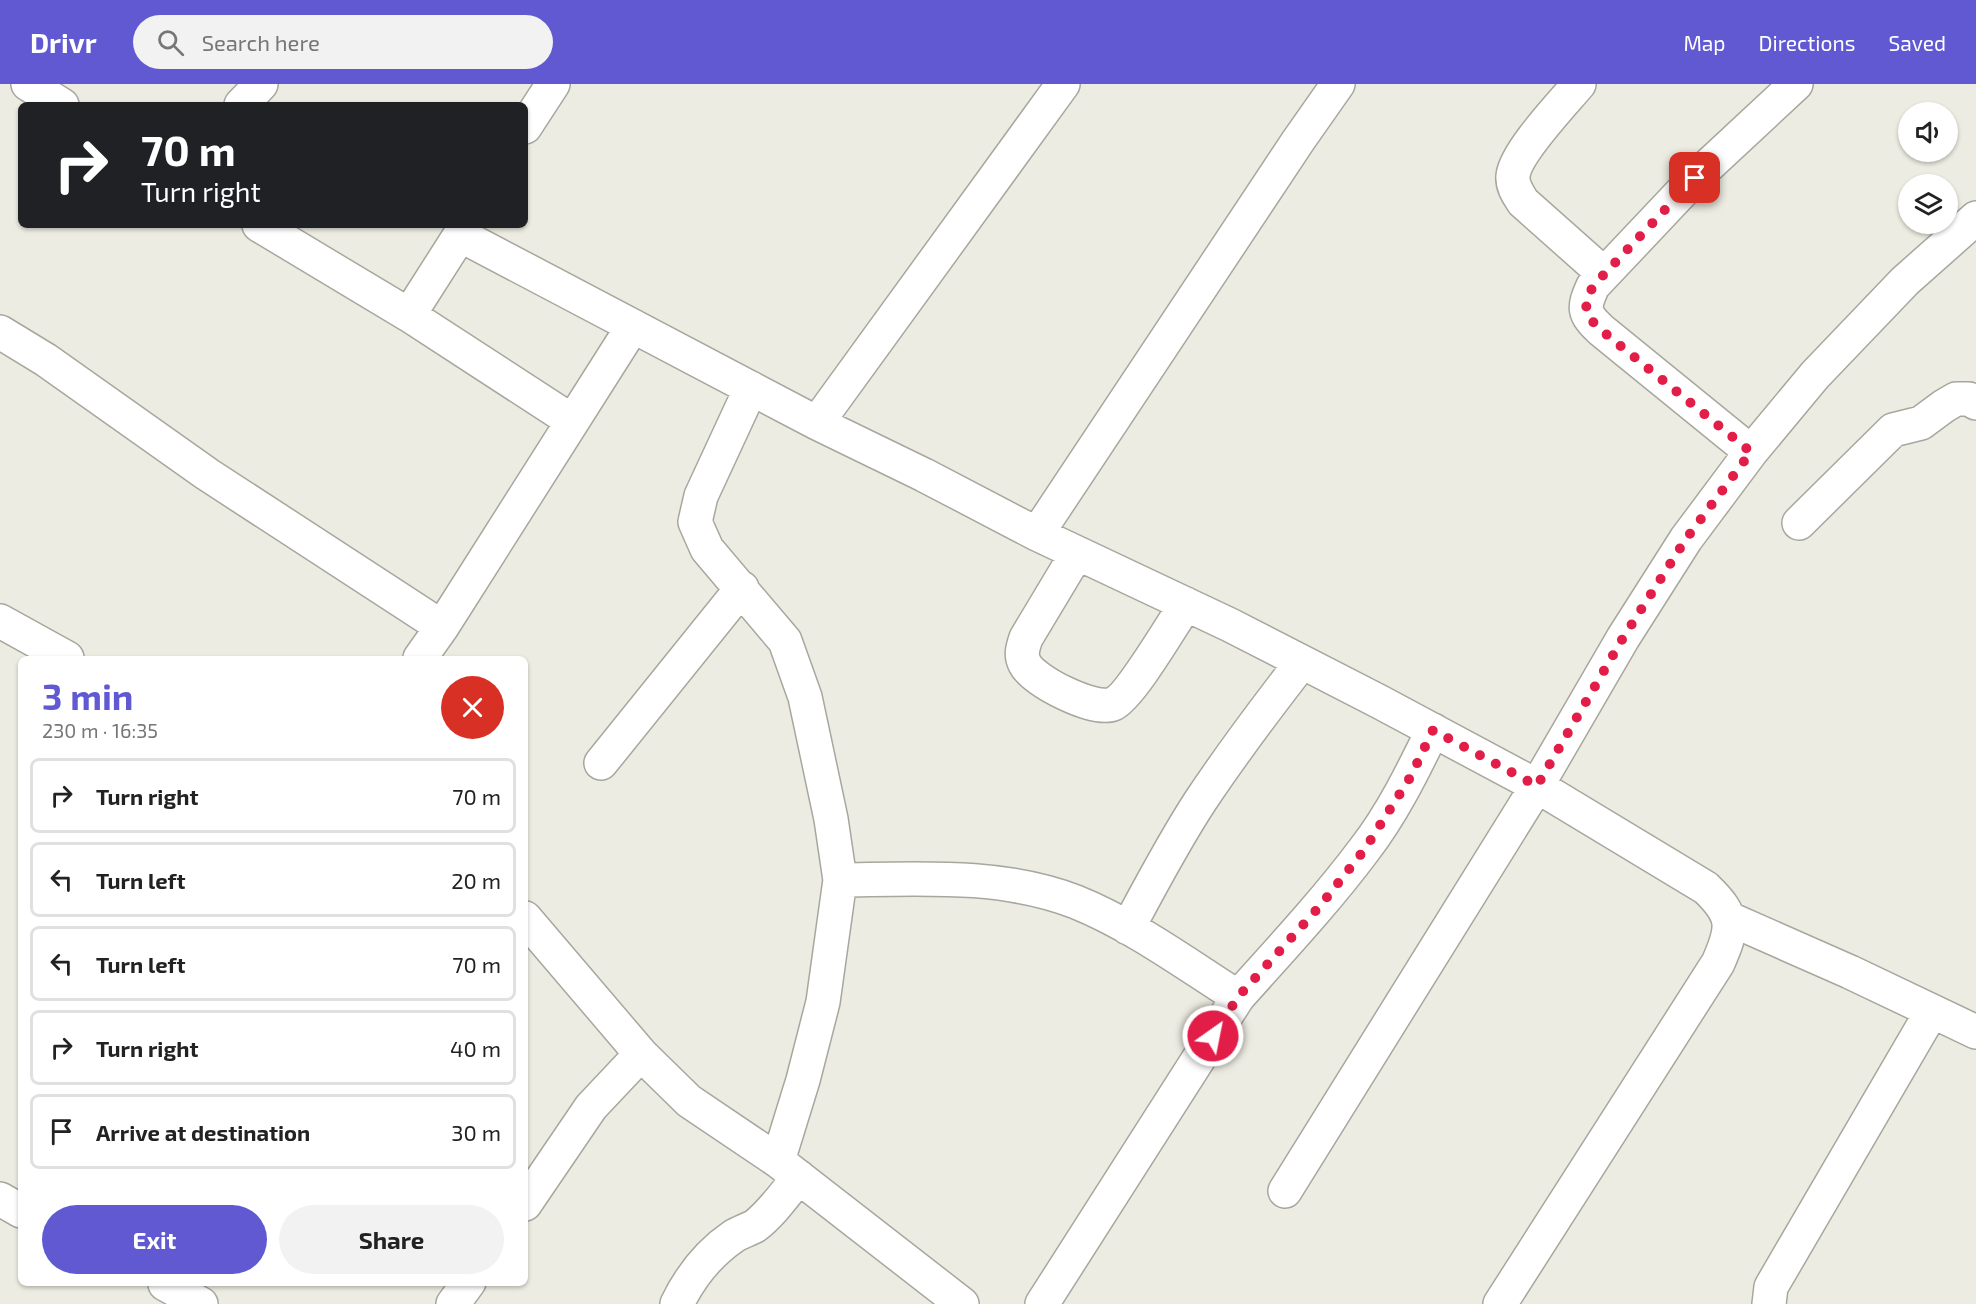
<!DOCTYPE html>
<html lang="en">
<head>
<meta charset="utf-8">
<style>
	body { margin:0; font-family:"Exo 2",sans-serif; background:#f2f2f2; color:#222; height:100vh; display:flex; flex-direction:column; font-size:22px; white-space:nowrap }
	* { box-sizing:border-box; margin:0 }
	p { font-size:20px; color:#767676 }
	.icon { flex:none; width:33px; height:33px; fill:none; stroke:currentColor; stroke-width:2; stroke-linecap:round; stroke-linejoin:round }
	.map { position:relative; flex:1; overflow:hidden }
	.panel { position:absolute; left:18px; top:572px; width:510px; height:630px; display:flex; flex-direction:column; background:#fff; border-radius:9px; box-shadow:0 2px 4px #0004 }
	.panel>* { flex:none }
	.top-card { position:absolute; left:18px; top:18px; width:510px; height:126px; border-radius:9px; box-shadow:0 2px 4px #0004; background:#202124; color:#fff; overflow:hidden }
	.controls { position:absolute; left:1898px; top:18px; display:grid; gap:12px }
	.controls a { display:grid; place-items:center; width:60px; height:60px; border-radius:50%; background:#fff; box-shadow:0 2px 4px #0004; font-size:30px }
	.pin { position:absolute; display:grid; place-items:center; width:51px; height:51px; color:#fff; margin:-26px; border-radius:12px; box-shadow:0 3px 9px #0006 }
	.me { position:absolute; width:66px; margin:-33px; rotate:33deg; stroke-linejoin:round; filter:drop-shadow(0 0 4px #0008) }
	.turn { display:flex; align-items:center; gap:21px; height:126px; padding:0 24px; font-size:27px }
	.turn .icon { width:78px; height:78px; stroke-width:2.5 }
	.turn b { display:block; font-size:42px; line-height:51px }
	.round { display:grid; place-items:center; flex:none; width:63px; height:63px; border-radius:32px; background:#f2f2f2 }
	.head { display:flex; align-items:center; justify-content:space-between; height:102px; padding:0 24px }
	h1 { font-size:36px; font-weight:700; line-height:45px; color:#6059d1 }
	.button { display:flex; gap:12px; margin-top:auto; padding:12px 24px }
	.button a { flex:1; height:69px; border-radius:36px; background:#6059d1; color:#fff; font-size:24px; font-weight:700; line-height:69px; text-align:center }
	.button a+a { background:#f2f2f2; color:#222 }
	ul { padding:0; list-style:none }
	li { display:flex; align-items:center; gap:18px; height:75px; margin:0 12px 9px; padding:0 12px; border:3px solid #e0e0e0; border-radius:9px }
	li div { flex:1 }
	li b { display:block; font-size:22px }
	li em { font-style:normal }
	header { display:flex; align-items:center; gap:36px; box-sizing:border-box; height:84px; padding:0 30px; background:#6059d1; color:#fff }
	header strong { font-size:28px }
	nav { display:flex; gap:33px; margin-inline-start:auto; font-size:21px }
	.search { width:420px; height:54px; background:#f2f2f2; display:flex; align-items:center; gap:15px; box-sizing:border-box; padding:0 21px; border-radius:33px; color:#767676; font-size:22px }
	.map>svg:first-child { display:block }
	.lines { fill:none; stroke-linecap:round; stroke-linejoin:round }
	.street-casing { stroke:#a8a79e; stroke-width:36 }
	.street { stroke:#fff; stroke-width:33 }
	.route { stroke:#e11d48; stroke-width:10; stroke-dasharray:0 18 }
</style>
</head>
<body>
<header>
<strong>Drivr</strong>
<div class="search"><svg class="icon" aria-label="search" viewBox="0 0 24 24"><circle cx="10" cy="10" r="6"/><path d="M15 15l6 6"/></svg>Search here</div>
<nav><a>Map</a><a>Directions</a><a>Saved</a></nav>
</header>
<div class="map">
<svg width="1976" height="1220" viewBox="0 0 1976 1220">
	<rect width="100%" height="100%" fill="#edece2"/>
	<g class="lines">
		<defs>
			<path id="street" d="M28 0 62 21
				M1579 0C1563 19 1515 69 1513 92 1512 102 1518 110 1523 118L1604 190
				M241 21 261 0
				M525 43 553 0
				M259 141 409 231 572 337
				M409 231 460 151 817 339 924 391 1037 450 1230 541 1380 618 1537 702 1706 804C1735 832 1734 843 1718 879L1500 1220
				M0 248 46 276 207 390 442 543 420 574
				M751 304 701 412 695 438 707 465 785 557 805 613 831 735 840 796 823 918 803 996 778 1077
				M817 339 1063 0
				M1751 368 1601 246C1583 229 1583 224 1593 202L1695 94 1796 0
				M1799 439 1893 346 1921 339 1944 322 1956 315H1969L1976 319
				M1037 450 1298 57 1338 0
				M1077 469 1026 554C1023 563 1020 571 1025 580 1033 597 1095 628 1113 620 1130 613 1173 539 1186 520
				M0 537 67 574
				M442 543 633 242
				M601 679 742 504
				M840 796C918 795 1002 789 1076 818 1133 841 1186 880 1238 913L1042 1220
				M525 834 641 970 689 1017 778 1077 962 1220
				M1730 835 1850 888 1976 948
				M1128 844C1151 801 1174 757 1201 716 1233 668 1267 623 1302 578
				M1238 913C1281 865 1325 818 1364 766 1392 730 1413 687 1433 646
				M1285 1107 1537 702 1623 554 1686 455 1751 368 1815 291 1905 197 1976 134
				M0 1115 21 1127
				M525 1120 591 1023 641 970
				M165 1200 201 1220
				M453 1220 469 1198
				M677 1220C690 1193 709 1169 734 1152 740 1148 748 1146 755 1142 772 1129 785 1110 799 1093
				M1769 1220 1771 1203 1932 927"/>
		</defs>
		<!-- street casing -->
		<use href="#street" class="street-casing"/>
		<!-- street -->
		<use href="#street" class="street"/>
	</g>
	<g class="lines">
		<!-- route -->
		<path class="route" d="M1213 952 1238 913 1320 822 1365 765 1411 692 1433 646 1537 702 1623 554 1686 455 1751 368 1601 246C1583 229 1583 224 1593 202L1695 94"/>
	</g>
</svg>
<div class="controls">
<a><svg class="icon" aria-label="sound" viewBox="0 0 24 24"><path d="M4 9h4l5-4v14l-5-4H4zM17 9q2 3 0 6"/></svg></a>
<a><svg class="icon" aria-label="layers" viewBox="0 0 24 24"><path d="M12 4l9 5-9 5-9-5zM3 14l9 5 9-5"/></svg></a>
</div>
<div class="pin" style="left:1695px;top:94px;background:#d93025"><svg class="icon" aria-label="arrive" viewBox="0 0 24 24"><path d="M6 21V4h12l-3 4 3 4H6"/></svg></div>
<svg class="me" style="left:1213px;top:952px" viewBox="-20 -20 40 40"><circle r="17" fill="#e11d48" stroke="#fff" stroke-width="3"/><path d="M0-11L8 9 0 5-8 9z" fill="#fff"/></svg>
<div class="top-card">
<div class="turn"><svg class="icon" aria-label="right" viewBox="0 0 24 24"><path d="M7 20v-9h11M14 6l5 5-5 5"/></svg><div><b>70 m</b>Turn right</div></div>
</div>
<section class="panel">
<div class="head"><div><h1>3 min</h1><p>230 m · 16:35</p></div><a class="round" style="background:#d93025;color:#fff"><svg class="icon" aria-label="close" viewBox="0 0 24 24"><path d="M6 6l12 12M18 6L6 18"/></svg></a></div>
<ul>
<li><svg class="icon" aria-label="right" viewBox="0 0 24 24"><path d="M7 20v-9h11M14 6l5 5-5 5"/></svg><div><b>Turn right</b></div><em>70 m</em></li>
<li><svg class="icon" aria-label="left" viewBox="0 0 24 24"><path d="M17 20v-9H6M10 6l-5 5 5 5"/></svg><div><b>Turn left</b></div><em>20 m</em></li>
<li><svg class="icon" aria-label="left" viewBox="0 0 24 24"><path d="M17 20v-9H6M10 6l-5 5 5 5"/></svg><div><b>Turn left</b></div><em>70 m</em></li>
<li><svg class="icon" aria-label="right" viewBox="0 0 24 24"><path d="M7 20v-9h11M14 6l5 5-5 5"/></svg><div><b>Turn right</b></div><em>40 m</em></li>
<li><svg class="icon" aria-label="arrive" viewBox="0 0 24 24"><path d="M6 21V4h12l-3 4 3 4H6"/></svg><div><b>Arrive at destination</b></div><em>30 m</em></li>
</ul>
<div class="button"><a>Exit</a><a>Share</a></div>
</section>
</div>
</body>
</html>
